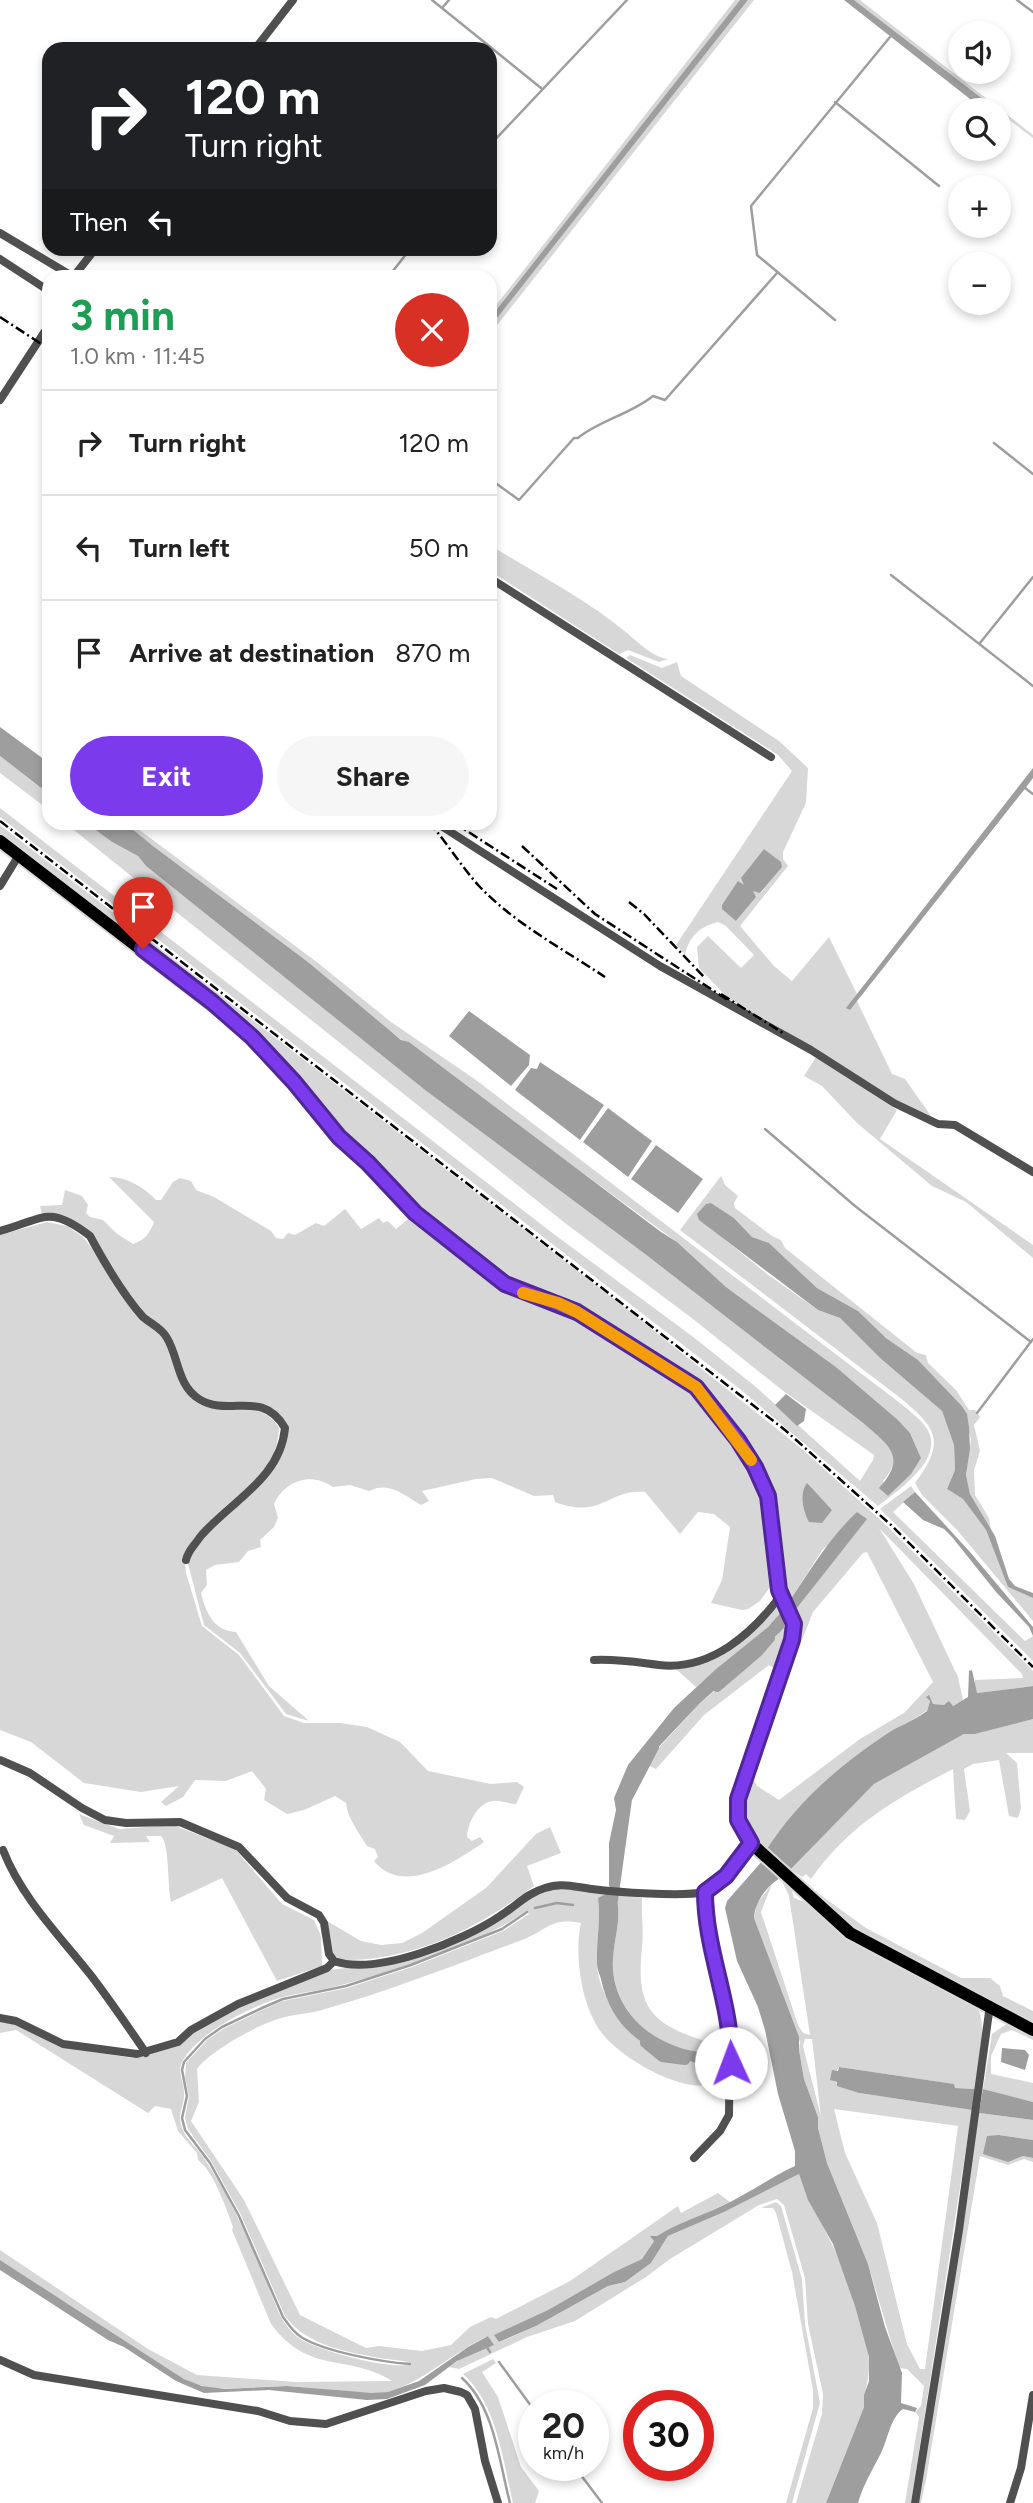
<!DOCTYPE html>
<html lang="en">
<head>
<meta charset="utf-8">
<style>
	body { margin:0; font-family:Figtree,sans-serif; background:#f6f6f6; color:#222; height:100vh; display:flex; flex-direction:column; font-size:26px; white-space:nowrap }
	* { box-sizing:border-box; margin:0 }
	p { font-size:23px; color:#767676 }
	.icon { flex:none; width:38px; height:38px; fill:none; stroke:currentColor; stroke-width:2; stroke-linecap:round; stroke-linejoin:round }
	.map { position:relative; flex:1; overflow:hidden }
	.sheet { position:absolute; left:42px; top:270px; width:455px; height:560px; display:flex; flex-direction:column; background:#fff; border-radius:21px; box-shadow:0 4px 10px #0003 }
	.sheet>* { flex:none }
	.guide { position:absolute; left:42px; top:42px; width:455px; height:214px; border-radius:21px; box-shadow:0 4px 10px #0003; background:#202124; color:#fff; overflow:hidden }
	.tools { position:absolute; left:948px; top:21px; display:grid; gap:14px }
	.tools a { display:grid; place-items:center; width:63px; height:63px; border-radius:50%; background:#fff; box-shadow:0 4px 10px #0003; font-size:35px }
	.speed { position:absolute; left:518px; top:2390px; display:flex; gap:14px; font-size:35px; font-weight:700; text-align:center }
	.speed>* { display:grid; place-content:center; width:91px; height:91px; border-radius:50%; background:#fff; box-shadow:0 4px 10px #0003; line-height:1 }
	.speed small { font-size:18px; font-weight:400 }
	.speed .limit { border:10px solid #d22; background:#fff; color:#111 }
	.pin { position:absolute; display:grid; place-items:center; width:60px; height:60px; color:#fff; margin:-72px -30px; border-radius:50% 50% 50% 0; rotate:-45deg; box-shadow:0 0 7px #0007 }
	.pin .icon { rotate:45deg }
	.me { position:absolute; width:77px; margin:-38px; rotate:358deg; stroke-linejoin:round; filter:drop-shadow(0 0 5px #0008) }
	.turn { display:flex; align-items:center; gap:24px; height:147px; padding:0 28px; font-size:32px }
	.turn .icon { width:91px; height:91px; stroke-width:2.5 }
	.turn b { display:block; font-size:49px; line-height:60px }
	.then { display:flex; align-items:center; height:66px; padding:0 28px; background:#0003; gap:14px; font-size:26px }
	.round { display:grid; place-items:center; flex:none; width:74px; height:74px; border-radius:37px; background:#f6f6f6 }
	.overview { display:flex; align-items:center; justify-content:space-between; height:119px; padding:0 28px }
	h1 { font-size:42px; font-weight:700; line-height:52px; color:#1e9e55 }
	.button { display:flex; gap:14px; margin-top:auto; padding:14px 28px }
	.button a { flex:1; height:80px; border-radius:42px; background:#7c3aed; color:#fff; font-size:28px; font-weight:700; line-height:80px; text-align:center }
	.button a+a { background:#f6f6f6; color:#222 }
	ul { padding:0; list-style:none }
	li { display:flex; align-items:center; gap:21px; height:105px; padding:0 28px; border-top:2px solid #e0e0e0 }
	li div { flex:1 }
	li b { display:block; font-size:26px }
	li em { font-style:normal }
	.map>svg:first-child { display:block }
	.green { fill:#d7d7d7; fill-rule:evenodd }
	.water { fill:#9e9e9e }
	.lines { fill:none; stroke-linecap:round; stroke-linejoin:round }
	.stream { stroke:#9e9e9e; stroke-width:2.5 }
	.canal { stroke:#9e9e9e; stroke-width:10 }
	.primary-casing { stroke:#dbdbdb; stroke-width:16 }
	.minor { stroke:#505050; stroke-width:8 }
	.primary { stroke:#000; stroke-width:12 }
	.rail { stroke:#000; stroke-width:2.5; stroke-dasharray:10 3.5 2 3.5; stroke-linecap:butt }
	.route-casing { stroke:#51269a; stroke-width:18 }
	.route { stroke:#7c3aed; stroke-width:12 }
	.slow { stroke:#f59e0b; stroke-width:12 }
</style>
</head>
<body>
<div class="map">
<svg width="1033" height="2503" viewBox="0 0 1033 2503">
	<rect width="100%" height="100%" fill="#fff"/>
	<!-- green -->
	<path class="green" d="M735 0H740L490 318V313Z
		M748 0H754L490 334V327Z
		M854 0H860L1033 135V138Z
		M490 545C536 574 585 598 627 633 639 643 652 657 668 659L659 662 628 650 619 654 490 571Z
		M630 655 662 668 677 662 681 676 779 741 808 768 806 803 783 852V859L788 866 740 926 774 966 792 981 829 937 857 994 847 1008 850 1010 857 1001 892 1074 905 1079 931 1116 895 1099 728 998 699 968 697 947 708 936 741 968 754 955 726 926 718 922C699 927 690 936 685 954L676 945 792 771 778 755 626 658ZM764 849 780 862 781 867 761 893 754 890 752 892 756 897 736 921 744 885Z
		M0 756 49 794V810L0 773Z
		M0 808 555 1235 692 1336 756 1387 860 1481 873 1460 874 1455 782 1390 693 1319 565 1223 65 823H86L112 842 138 856 146 866 425 1090 645 1254 863 1423C886 1442 907 1453 883 1481L888 1496 921 1458 910 1433 898 1420 836 1367 726 1287 677 1242 380 1024 308 962 153 846 125 823H130L318 963 391 1022 476 1080 896 1400C906 1408 917 1416 925 1426 949 1457 898 1490 878 1506L740 1389 0 817Z
		M0 825 628 1310 802 1449 886 1525 1033 1671V1686L977 1693 974 1687 975 1680 1023 1678 1022 1674 879 1528 914 1584 958 1677 963 1700 952 1706 933 1704 929 1696 927 1697 930 1701 927 1710C914 1721 899 1726 885 1735 838 1766 795 1804 765 1852 733 1823 742 1810 750 1772L757 1786 779 1800 860 1739 904 1713 933 1682 867 1552 863 1553 813 1612 802 1640 792 1653 798 1623 793 1613 867 1518 823 1549 788 1603 780 1563 775 1506 710 1397 580 1308 555 1295 517 1284 498 1274 452 1233 430 1220 340 1132 232 1013 0 836Z
		M816 1057 897 1110 880 1139 1033 1245V1258L966 1202 932 1186 857 1123 822 1086 804 1076Z
		M721 1176 725 1185 738 1196 734 1203 735 1208 772 1236 781 1240 785 1248 917 1353 926 1355 928 1363 956 1390 969 1410H975L980 1417 974 1425 980 1451 974 1470 975 1495 989 1518 991 1530 970 1494 966 1475 971 1439 961 1405 918 1360 886 1338 858 1311 817 1288 769 1243 752 1237 734 1218 711 1203 712 1229 767 1274 818 1310 840 1318 880 1358 942 1411 954 1445 955 1470 947 1489 963 1499 986 1530 1008 1587 1033 1598V1621L958 1531 922 1495 915 1483C947 1441 936 1427 899 1397L680 1230Z
		M109 1177C127 1177 144 1187 156 1200H161L173 1182 180 1178 191 1181 196 1190 214 1197 271 1231 276 1238 283 1239 288 1233 295 1235 316 1223 324 1226 345 1209 361 1229 379 1218 383 1223 388 1221 396 1229 412 1216 459 1252 689 1385 741 1446 763 1490 775 1580 760 1601 748 1609 742 1610 711 1603 722 1580 730 1527 714 1514 698 1512 680 1534 645 1492C609 1488 601 1520 555 1502L553 1495 534 1496 492 1478 476 1479 422 1491 429 1501 421 1505C403 1495 390 1481 369 1491L350 1485 333 1487C310 1471 285 1481 274 1504L278 1518 274 1527 260 1540 261 1547 248 1551 239 1562 215 1565 206 1570 207 1585 201 1593C206 1613 214 1631 236 1632L269 1686 309 1721 286 1714 240 1653 204 1625 187 1560 207 1531 258 1487 285 1438 274 1412 216 1404 191 1392 175 1353 139 1310 91 1235 42 1215 40 1206 62 1205 65 1190 82 1196 88 1205 86 1213 90 1217 103 1220 116 1233 133 1244C145 1240 150 1233 154 1222Z
		M47 1222 67 1226 83 1237 162 1335 195 1400C222 1404 263 1401 279 1428 276 1476 246 1486 216 1515 204 1526 194 1540 184 1553L186 1573 202 1626 239 1655 284 1716 304 1723H340L367 1727 400 1742 428 1771 491 1784 517 1782 524 1787 516 1804C508 1804 501 1800 493 1801 477 1803 468 1823 467 1837L472 1841 480 1837 484 1842C455 1862 403 1897 374 1861L378 1857 375 1849 367 1846C359 1833 347 1817 346 1803L335 1796 304 1810 287 1814 264 1800 266 1789 252 1771 226 1781 195 1780 183 1797 166 1806 161 1802 179 1786 141 1792 84 1783 31 1742 0 1730V1235Z
		M911 1486 915 1492 893 1512 1025 1641 1033 1636V1661L880 1509Z
		M780 1601 784 1609 776 1620 696 1687 676 1669 732 1648Z
		M789 1622 790 1631 777 1670 769 1665 704 1715 656 1769 644 1764 700 1703 740 1670Z
		M1033 1719V1753H1006L1017 1763 1021 1808 1018 1818 1009 1816 999 1760 973 1764 964 1769 970 1811 965 1820 956 1819 953 1769C895 1799 849 1825 811 1879L806 1874 802 1877 795 1872 787 1873 874 1784 964 1734H975Z
		M79 1814 119 1829 173 1825 235 1849 282 1904 314 1920 321 1936 322 1966 277 1981 222 1878 171 1902C167 1885 170 1845 161 1836H146L150 1842 110 1843 114 1836 84 1825Z
		M550 1827 561 1853 527 1866 534 1886C478 1928 413 1962 340 1960L334 1956 327 1921 361 1941 381 1945 402 1943 422 1933 486 1888 536 1834Z
		M780 1877 789 1882 794 1898 810 1904 977 2005C988 2033 980 2060 975 2089L955 2088 953 2084 839 2067 831 2080 859 2093 972 2110 911 2503H905L919 2417 915 2412 921 2406 924 2386 907 2369 899 2368 868 2264 827 2163 818 2128V2117L804 2079 799 2050 800 2042 754 1918 757 1903 772 1884 761 1912 798 2025 803 2033 810 2035 789 1896ZM805 2039H812L821 2117 803 2046ZM834 2109 958 2126 925 2369H920L907 2344 877 2223 845 2153Z
		M563 1886 606 1894 598 1899C601 1920 596 1942 597 1963 597 1975 602 1989 607 1999 625 2041 662 2058 705 2064L711 2060 719 2061 720 2054C706 2052 690 2052 677 2047 639 2034 610 2000 613 1957 615 1932 622 1920 616 1894L642 1898C641 1914 644 1931 642 1947 637 1998 644 2021 696 2038 707 2042 716 2047 727 2049L723 2081C690 2100 621 2059 601 2032 581 2005 574 1954 581 1923 550 1917 548 1930 522 1940 457 1964 392 1990 325 2009 310 2014 293 2014 278 2019 257 2025 209 2052 197 2069L199 2102 191 2121 244 2200 300 2315 366 2348 379 2346 422 2351 451 2345 470 2327 491 2317 496 2319 570 2281 678 2206 681 2213 718 2193 730 2202 664 2232 657 2236 642 2259 614 2272 548 2310 495 2335 500 2342 536 2326 608 2286 625 2282 651 2263 668 2236 724 2212 799 2174C807 2198 820 2219 831 2242 845 2271 866 2328 869 2360 870 2379 864 2390 864 2407L826 2503H796L822 2414 823 2394 808 2324 805 2278 784 2205 777 2199 759 2205 670 2259 646 2277 575 2321 527 2337 459 2369 449 2367 468 2354 493 2345 488 2336C453 2352 427 2379 392 2391 372 2398 310 2386 285 2386 262 2386 238 2390 215 2388 204 2387 195 2384 184 2379L0 2260V2250L148 2349 197 2375 296 2382 392 2381C348 2353 310 2376 271 2324L232 2230 233 2227C227 2210 213 2170 198 2160L197 2153 178 2131 171 2109 155 2106 148 2113 16 2030 0 2033V2020H7L62 2047 132 2058 147 2055 239 2006 328 1970 356 1967 452 1943 532 1895ZM526 1911 529 1914 503 1931 412 1967 347 1988 283 2001 262 2010 223 2029 207 2040 186 2063 185 2078 189 2096 185 2118 188 2129 211 2161 241 2215 285 2316C308 2347 349 2352 385 2359 394 2360 405 2360 412 2364 392 2371 313 2350 296 2336 285 2326 279 2314 274 2301 255 2252 233 2202 204 2158 195 2145 181 2136 180 2118 180 2110 185 2101 184 2092 184 2081 177 2073 182 2062 197 2033 253 2005 283 1997 303 1992 325 1990 345 1984 397 1970 484 1942 526 1911Z
		M811 1888 866 1928 961 1978H990L1000 1986 1003 1996 1033 2011V2024L859 1930 817 1898Z
		M1008 2023 1033 2037V2040L1012 2030 1001 2034 991 2056V2074L1033 2083V2102L983 2089 992 2034Z
		M979 2113 1033 2120V2140L999 2135 1013 2160 1023 2156 1033 2158V2162L1024 2159 1008 2165 980 2156 926 2480 921 2503H918Z
		M776 2202 781 2206 802 2279 805 2324 820 2403 792 2503H786L813 2408V2390L792 2272 776 2213 773 2208H761Z
		M493 2359 496 2363 482 2372 498 2397 521 2467 539 2491 535 2503H513C503 2461 497 2404 463 2374Z"/>
	<!-- water -->
	<path class="water" d="M740 0H748L490 327V318Z
		M844 0H854L997 110H984Z
		M0 727 49 763V794L0 756Z
		M1033 768V778L1024 790 850 1010 846 1008Z
		M86 823H125L153 846 308 962 401 1040 409 1042 661 1232 677 1242 726 1287 836 1367 898 1420 910 1433 921 1458 911 1474 888 1496 879 1488C907 1457 890 1446 863 1423L645 1254 425 1090 146 866 138 856 112 842Z
		M764 849 781 862 782 867 760 893 753 891 756 897 736 921 722 909V905L738 881 744 885 741 878Z
		M469 1011 530 1055 529 1065 511 1086 449 1036Z
		M540 1062 604 1105 580 1140 515 1090 531 1068 537 1069Z
		M608 1108 652 1141 628 1177 583 1142Z
		M656 1145 703 1179 678 1213 631 1179Z
		M711 1203 734 1218 752 1237 769 1243 817 1288 858 1311 886 1338 918 1360 961 1405 967 1414 969 1427 970 1449 966 1475 970 1494 995 1536 1009 1579 1015 1586 1033 1593V1598L1008 1587 986 1530 963 1499 947 1489 955 1470 954 1445 942 1411 880 1358 840 1318 818 1310 699 1220 697 1214 706 1204Z
		M786 1394 806 1409 804 1421 797 1426 775 1405Z
		M807 1483 832 1510 822 1523 809 1522C803 1511 799 1493 807 1483Z
		M915 1492 970 1552 1033 1627V1636L1029 1627 996 1592 952 1537 944 1529 923 1520 903 1502Z
		M857 1512 867 1519 793 1613 788 1603C810 1571 829 1538 857 1512Z
		M784 1609 789 1622 780 1632 700 1703 651 1755 631 1782 623 1812 617 1887 609 1886V1843L616 1810 614 1798 628 1765 674 1708 715 1670 768 1627Z
		M972 1670 977 1693 1033 1686V1719L975 1734H964L874 1784 787 1873 765 1852C795 1804 838 1766 885 1735 898 1726 914 1721 927 1711L930 1701 926 1697 929 1695 933 1704 944 1705 949 1701 953 1706 968 1697 969 1671Z
		M764 1859 783 1876C768 1885 755 1900 754 1918L799 2037V2050L804 2079 818 2117V2128L827 2163 868 2264 885 2327 902 2373 901 2403 917 2408 915 2412 903 2409C890 2418 888 2439 881 2453 872 2471 864 2483 858 2503H826L864 2407V2395L869 2381V2357L855 2306 833 2244 808 2200 799 2174 724 2212 668 2236 651 2263 625 2282 608 2286 536 2326 499 2342 494 2335 548 2310 614 2272 642 2259 654 2241 650 2236H657C681 2221 708 2214 732 2201 754 2190 773 2176 795 2166V2151L778 2094 765 2030 758 2007 737 1961 725 1908 727 1901Z
		M606 1894H616C622 1920 615 1932 613 1958 610 2000 639 2034 678 2047 691 2052 707 2052 720 2054L719 2061 711 2060 710 2064H705C653 2057 612 2033 601 1979 599 1973 597 1969 597 1963 596 1942 601 1920 598 1898Z
		M1002 2048 1025 2050 1029 2055 1025 2070 1001 2062Z
		M839 2067 954 2084 955 2088 975 2089 972 2110 859 2093 837 2086V2082L830 2080 832 2070 838 2071Z
		M983 2089 1033 2102V2120L979 2113Z
		M999 2135 1033 2140V2158L1023 2156 1008 2162 983 2154 987 2136Z
		M0 2260 184 2379 202 2386 225 2389 287 2386 372 2393 388 2392 419 2381 468 2347 488 2336 494 2345 457 2361 425 2385 387 2399 367 2400 269 2390 204 2393 176 2381 124 2347 108 2340 0 2270Z"/>
	<g class="lines">
		<!-- stream -->
		<path class="stream" d="M432 0 541 88
			M1017 0 1033 12
			M442 8 449 0
			M835 102 939 186
			M490 145 627 0
			M389 276 411 248
			M835 320 757 255 751 206 890 37
			M994 443 1033 474
			M490 479 519 500 574 438H578C598 421 631 414 653 396L665 400 777 273
			M891 575 1033 686
			M980 643 1033 577
			M1025 788 1033 794
			M765 1129 855 1206 1031 1342
			M977 1413 1033 1339
			M535 1908 557 1903 573 1905
			M487 2347 490 2352
			M499 2362 534 2410
			M410 2364C382 2362 325 2352 301 2337 293 2332 288 2324 283 2317L239 2216 210 2163 185 2130 182 2118 187 2096 182 2070 184 2062 205 2039 222 2027 262 2008 283 1999 346 1986 411 1965 502 1929 527 1912
			M462 2378C495 2408 499 2462 510 2503
			M574 2466 602 2503"/>
		<!-- canal -->
		<path class="canal" d="M717 1687 758 1652 770 1638
			M613 1900 627 1799 654 1747
			M645 2043 662 2057 685 2060"/>
		<defs>
			<path id="primary" d="M0 841 239 1025 285 1071 339 1137 368 1162 415 1213 505 1284 577 1312 696 1387C726 1422 763 1462 770 1509 774 1535 772 1564 779 1589 784 1610 796 1617 792 1640L742 1785C736 1808 736 1824 751 1843L850 1933 1033 2030"/>
		</defs>
		<!-- primary casing -->
		<use href="#primary" class="primary-casing"/>
		<!-- minor -->
		<path class="minor" d="M255 49 293 0
			M0 233 72 276
			M0 259 49 291
			M74 276 96 248
			M0 400 49 325
			M490 578 771 757
			M435 822 660 966 811 1050 894 1103 938 1124 955 1125 1033 1172
			M0 886 19 855
			M0 1231C44 1219 48 1204 90 1236 103 1260 125 1297 143 1317 151 1324 162 1328 167 1338 179 1358 177 1385 199 1399 229 1418 262 1388 285 1428 280 1480 230 1501 200 1537 195 1545 188 1550 186 1560
			M594 1660C619 1659 635 1662 659 1665 711 1671 753 1633 781 1595
			M0 1760 30 1773 82 1808 105 1820 126 1823 180 1822 239 1847 287 1898 319 1915 324 1923 329 1954 334 1961C377 1976 463 1941 500 1916 515 1907 527 1893 545 1888 561 1882 575 1887 592 1889 615 1892 683 1897 704 1892 724 1888 739 1859 751 1843
			M3 1850C22 1899 61 1937 93 1978 111 2002 129 2028 146 2053
			M0 2018 16 2021 63 2044 137 2054 178 2042 191 2030 238 2004 327 1968 334 1961
			M694 2158 720 2131 729 2115 730 2025 724 1992 711 1946 705 1892
			M0 2360 34 2375 258 2411 290 2421 326 2424 426 2391 444 2388 461 2392 467 2395 475 2409 485 2461 498 2503
			M915 2503 959 2230 990 2005
			M1010 2503 1021 2468 1033 2395"/>
		<!-- primary -->
		<use href="#primary" class="primary"/>
		<!-- rail -->
		<path class="rail" d="M0 317 49 349
			M0 821 785 1430 891 1525 1033 1667
			M429 822C447 843 461 866 479 886 514 923 563 949 605 977
			M453 822 557 889
			M522 846 595 914 728 1000
			M629 902 644 914 704 977
			M721 994 783 1033"/>
	</g>
	<g class="lines">
		<defs>
			<path id="route" d="M143 949 212 1002 252 1037 294 1082 339 1137 368 1163 415 1213 505 1284 577 1312 696 1387 738 1440 755 1467 768 1496 779 1590 794 1624 792 1640 738 1799V1820L751 1843 726 1876 705 1892C705 1951 732 2003 731 2063"/>
		</defs>
		<!-- route casing -->
		<use href="#route" class="route-casing"/>
		<!-- route -->
		<use href="#route" class="route"/>
		<!-- slow -->
		<path class="slow" d="M523 1293 558 1303 577 1312 696 1387 751 1460"/>
	</g>
</svg>
<div class="tools">
<a><svg class="icon" aria-label="sound" viewBox="0 0 24 24"><path d="M4 9h4l5-4v14l-5-4H4zM17 9q2 3 0 6"/></svg></a>
<a><svg class="icon" aria-label="search" viewBox="0 0 24 24"><circle cx="10" cy="10" r="6"/><path d="M15 15l6 6"/></svg></a>
<a>+</a>
<a>−</a>
</div>
<div class="speed"><div>20<small>km/h</small></div><div class="limit">30</div></div>
<div class="pin" style="left:143px;top:949px;background:#d93025"><svg class="icon" aria-label="arrive" viewBox="0 0 24 24"><path d="M6 21V4h12l-3 4 3 4H6"/></svg></div>
<svg class="me" style="left:731px;top:2063px" viewBox="-20 -20 40 40"><circle r="19" fill="#fff"/><path d="M0-13L10 11 0 6-10 11z" fill="#7c3aed"/></svg>
<div class="guide">
<div class="turn"><svg class="icon" aria-label="right" viewBox="0 0 24 24"><path d="M7 20v-9h11M14 6l5 5-5 5"/></svg><div><b>120 m</b>Turn right</div></div>
<div class="then">Then<svg class="icon" aria-label="left" viewBox="0 0 24 24"><path d="M17 20v-9H6M10 6l-5 5 5 5"/></svg></div>
</div>
<section class="sheet">
<div class="overview"><div><h1>3 min</h1><p>1.0 km · 11:45</p></div><a class="round" style="background:#d93025;color:#fff"><svg class="icon" aria-label="close" viewBox="0 0 24 24"><path d="M6 6l12 12M18 6L6 18"/></svg></a></div>
<ul>
<li><svg class="icon" aria-label="right" viewBox="0 0 24 24"><path d="M7 20v-9h11M14 6l5 5-5 5"/></svg><div><b>Turn right</b></div><em>120 m</em></li>
<li><svg class="icon" aria-label="left" viewBox="0 0 24 24"><path d="M17 20v-9H6M10 6l-5 5 5 5"/></svg><div><b>Turn left</b></div><em>50 m</em></li>
<li><svg class="icon" aria-label="arrive" viewBox="0 0 24 24"><path d="M6 21V4h12l-3 4 3 4H6"/></svg><div><b>Arrive at destination</b></div><em>870 m</em></li>
</ul>
<div class="button"><a>Exit</a><a>Share</a></div>
</section>
</div>
</body>
</html>
